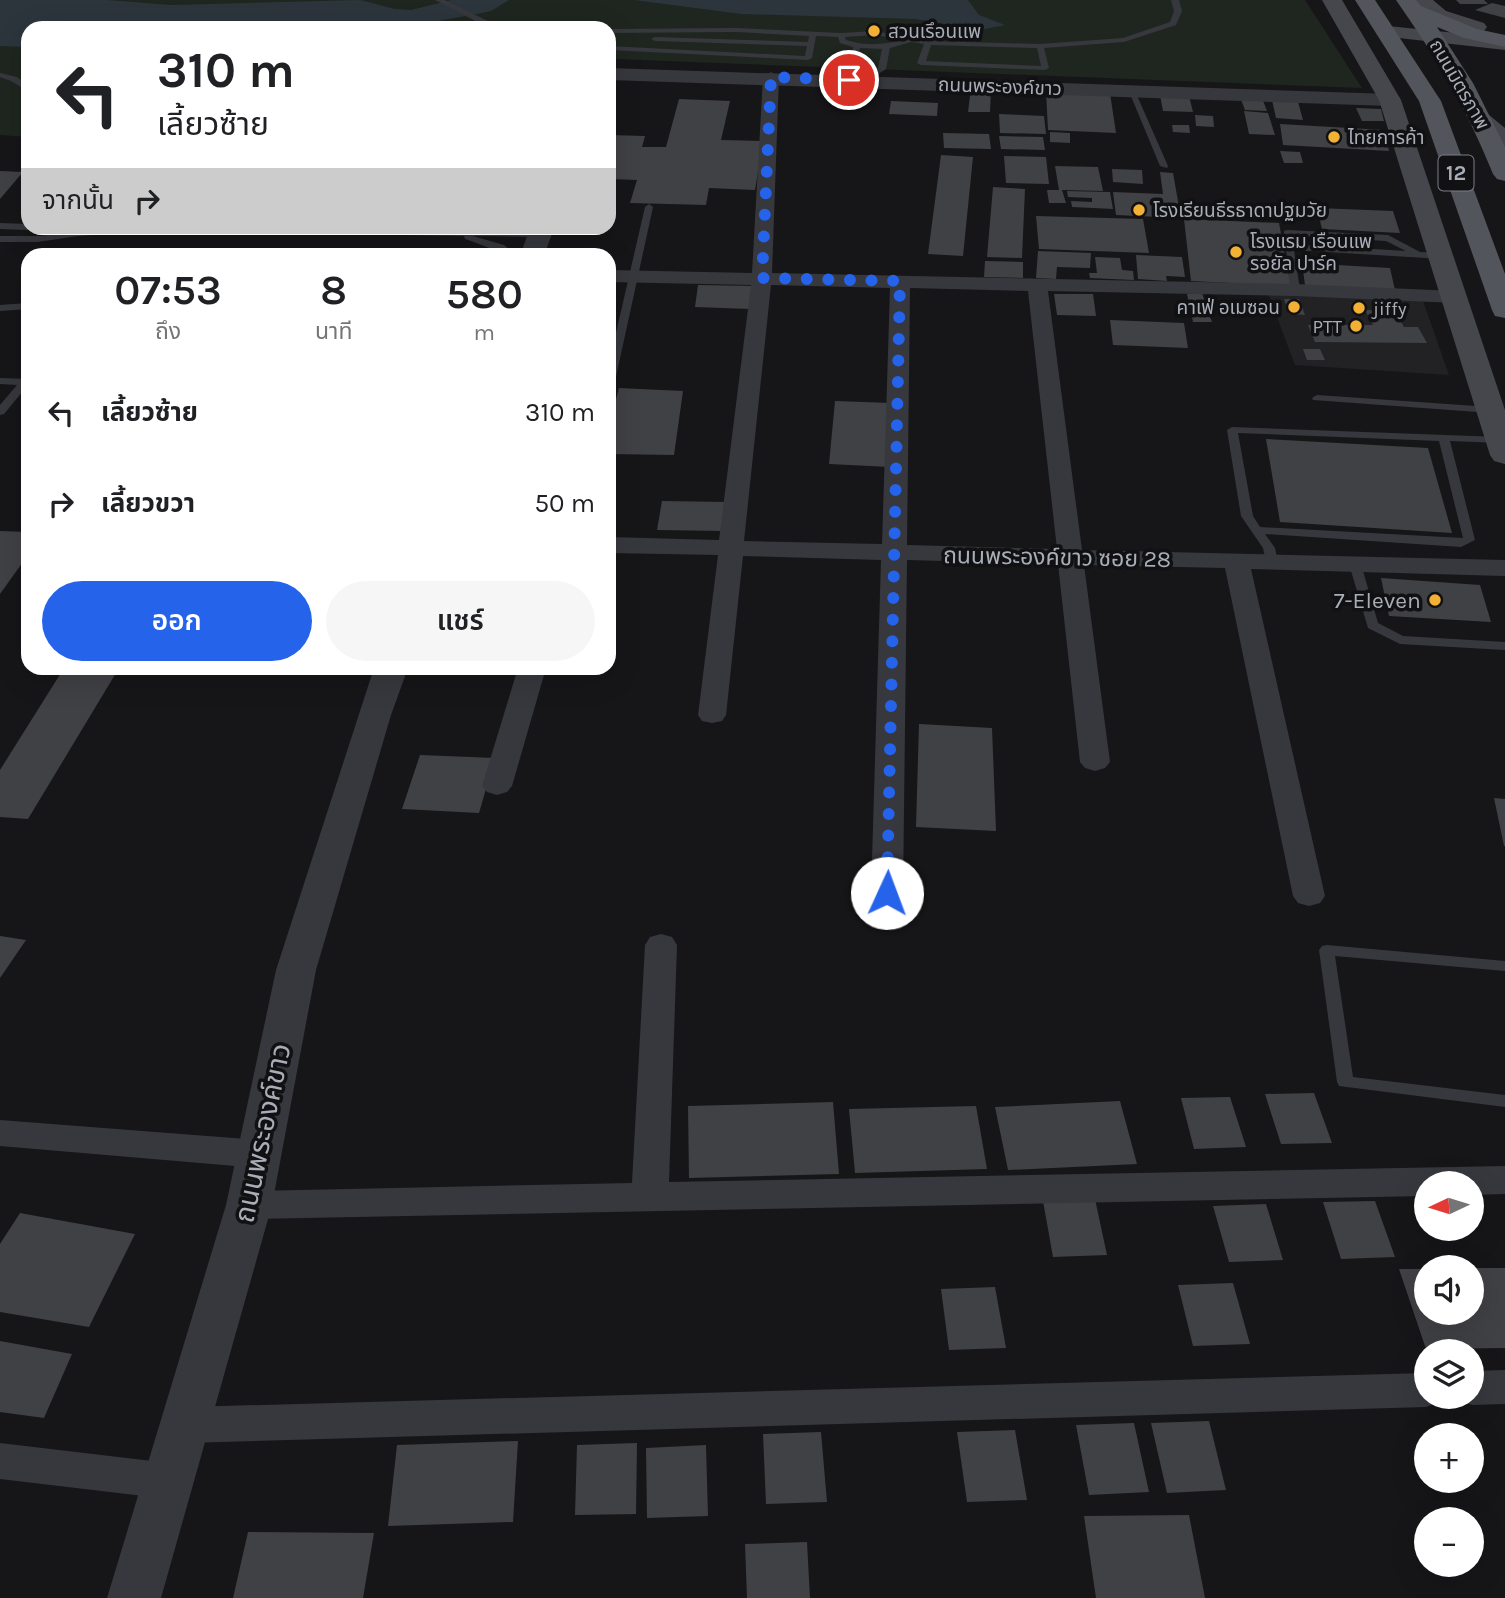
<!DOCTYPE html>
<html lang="th">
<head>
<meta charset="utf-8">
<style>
	body { margin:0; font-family:Karla,"Noto Sans Thai",sans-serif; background:#f6f6f6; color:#202124; height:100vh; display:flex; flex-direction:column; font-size:26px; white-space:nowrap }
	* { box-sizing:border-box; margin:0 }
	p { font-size:23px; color:#757577 }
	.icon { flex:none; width:38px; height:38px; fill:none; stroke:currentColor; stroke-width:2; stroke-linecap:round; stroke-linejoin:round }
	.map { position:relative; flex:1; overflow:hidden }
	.side { position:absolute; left:21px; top:248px; width:595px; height:427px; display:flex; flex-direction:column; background:#fff; border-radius:21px; box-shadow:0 7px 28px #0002 }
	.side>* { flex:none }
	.hud { position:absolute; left:21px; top:21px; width:595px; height:214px; border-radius:21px; box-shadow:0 7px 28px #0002; background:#fff; color:#202124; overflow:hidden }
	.needle { width:46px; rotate:266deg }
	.controls { position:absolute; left:1414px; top:1171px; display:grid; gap:14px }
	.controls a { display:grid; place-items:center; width:70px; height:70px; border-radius:50%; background:#fff; box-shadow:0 7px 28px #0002; font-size:35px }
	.pin { position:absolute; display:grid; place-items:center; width:60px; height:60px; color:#fff; margin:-30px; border:4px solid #fff; border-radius:50%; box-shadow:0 2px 7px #0007 }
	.me { position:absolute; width:77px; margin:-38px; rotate:2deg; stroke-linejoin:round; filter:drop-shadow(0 0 5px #0008) }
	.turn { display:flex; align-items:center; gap:24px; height:147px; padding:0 21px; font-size:32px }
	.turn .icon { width:91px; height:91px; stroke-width:2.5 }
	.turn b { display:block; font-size:49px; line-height:60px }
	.then { display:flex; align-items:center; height:66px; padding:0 21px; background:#0003; gap:14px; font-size:26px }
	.eta { display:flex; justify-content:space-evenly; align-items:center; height:119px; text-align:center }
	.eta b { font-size:42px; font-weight:600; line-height:49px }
	.cta { display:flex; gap:14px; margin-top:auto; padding:14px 21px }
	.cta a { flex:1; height:80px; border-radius:42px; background:#2563eb; color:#fff; font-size:28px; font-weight:600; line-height:80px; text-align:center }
	.cta a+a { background:#f6f6f6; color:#202124 }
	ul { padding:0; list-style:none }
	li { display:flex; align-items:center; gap:21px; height:91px; padding:0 21px }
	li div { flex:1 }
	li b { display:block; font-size:26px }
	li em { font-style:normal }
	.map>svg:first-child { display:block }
	.built { fill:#222225 }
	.green { fill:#1e261f }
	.water { fill:#2c353c }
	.building { fill:#404145 }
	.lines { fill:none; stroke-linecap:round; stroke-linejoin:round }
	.service { fill:#37383d; fill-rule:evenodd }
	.minor { fill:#37383d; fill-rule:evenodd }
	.tertiary { fill:#37383d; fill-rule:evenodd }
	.secondary { fill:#45474d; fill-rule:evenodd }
	.primary { fill:#53555c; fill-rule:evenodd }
	.route { stroke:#2563eb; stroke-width:12; stroke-dasharray:0 21.6 }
	.poi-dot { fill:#f2b134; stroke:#111113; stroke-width:2.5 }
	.labels { text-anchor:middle; stroke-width:7; stroke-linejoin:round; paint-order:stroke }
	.far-poi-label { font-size:19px; fill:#a8adb8; stroke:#111113; text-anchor:start }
	.far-street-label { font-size:19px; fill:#a8adb8; stroke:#111113 }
	.shield { fill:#111113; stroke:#7b7e86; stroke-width:2 }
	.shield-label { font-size:21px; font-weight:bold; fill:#a8adb8 }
	.street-label { font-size:23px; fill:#a8adb8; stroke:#111113 }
	.poi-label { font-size:23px; fill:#a8adb8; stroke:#111113; text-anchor:end }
	.near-street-label { font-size:28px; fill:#a8adb8; stroke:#111113 }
</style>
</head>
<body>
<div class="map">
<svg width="1505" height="1598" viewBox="0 0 1505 1598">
	<rect width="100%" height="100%" fill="#161618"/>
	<!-- built -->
	<path class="built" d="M1268 293 1422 298 1449 375 1295 365Z"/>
	<!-- green -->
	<path class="green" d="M0 0H1305L1362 88 614 59 609 58V28H467L441 23 409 28H28V137L0 135Z"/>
	<!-- water -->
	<path class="water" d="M0 0H107L171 5 360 0 395 9 411 10 451 0H509L491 11 477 14 398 28H28V47L0 46Z
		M634 0H968L979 15 1005 25 980 30 915 19 741 14Z"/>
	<!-- building -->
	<path class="building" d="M1456 0H1484L1488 4H1460Z
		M1492 3 1505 6V18L1475 10Z
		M971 88 991 90 990 112H968Z
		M1046 91 1110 93 1116 133 1048 130Z
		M1160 95 1189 96 1193 112 1163 111Z
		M1240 97 1262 98 1267 111 1245 110Z
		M679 99 730 101 721 140 763 141 755 190 709 188 706 205 630 203 637 180 609 179V135L645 136 642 147H666Z
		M1272 100 1298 102 1303 120 1276 118Z
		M891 101 938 103 937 116 889 114Z
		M1356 108 1381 109 1384 121H1362Z
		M1244 111 1268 113 1275 135 1249 134Z
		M999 114 1044 116 1046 134 1000 133Z
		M1195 115 1213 116 1214 127 1196 126Z
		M1280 124 1384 130 1389 151 1283 145Z
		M1172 125H1189L1190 133 1173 132Z
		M1050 132 1070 133V143L1050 142Z
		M943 133 989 134 991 149 944 148Z
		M999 136 1043 137 1045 150 1001 149Z
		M1280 151 1300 152 1303 163H1284Z
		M941 155 973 157 963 256 928 254Z
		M1004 156 1046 157 1049 184 1006 183Z
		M1055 166 1098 167 1103 191 1062 190 1066 203H1049L1047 190H1059Z
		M1112 169 1142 170 1143 184 1113 182Z
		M0 171 23 172 0 199Z
		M1160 172 1173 173 1181 218 1116 215 1113 192 1163 194Z
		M993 187 1025 189 1022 258 987 257Z
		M1067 191 1110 192 1113 209 1072 207 1071 201 1092 202V198L1068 197Z
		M1317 208 1393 211 1400 233 1322 229Z
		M1036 216 1143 219 1149 253 1039 249Z
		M1184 219 1279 223 1291 286 1191 281Z
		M1038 251 1091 253 1090 268 1057 267 1056 279 1036 278Z
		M1136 255 1182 257 1185 277 1166 276 1167 281 1138 279Z
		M1095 257 1120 258 1122 270 1133 271 1134 280 1090 278 1089 273H1097Z
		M985 261 1023 262V278L984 277Z
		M1302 263 1390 268 1395 290 1305 285Z
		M698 285 756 286 749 309 695 307Z
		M1202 293 1212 322H1193L1187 294Z
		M1054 294H1093L1096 316 1057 315Z
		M1284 299H1299L1305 315 1289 314Z
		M1365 310 1395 311 1404 327H1418L1427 343 1315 342 1308 325H1373Z
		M1110 320 1184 323 1188 348 1113 345Z
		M1303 349H1320L1325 360H1307Z
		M619 388 683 391 674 455 609 454V425Z
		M835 401 891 403 890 467 829 464Z
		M1266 439 1428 448 1452 533 1280 522Z
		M662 501 728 502 724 531 657 530Z
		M0 531 28 532V555L0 594Z
		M1381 578 1480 585 1491 622 1389 616Z
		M64 668H119L28 819 0 817V770Z
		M919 724 992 728 996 831 916 827Z
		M420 755 495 758 479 813 402 809Z
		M1494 798 1505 799V846H1504Z
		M0 936 26 940 0 978Z
		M1314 1093 1332 1143 1281 1144 1265 1094Z
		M1230 1097 1246 1147 1194 1149 1181 1098Z
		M1120 1101 1137 1164 1008 1170 995 1107Z
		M833 1102 839 1174 689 1178 688 1106Z
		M976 1106 987 1169 855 1173 849 1109Z
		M1095 1199 1107 1255 1053 1257 1043 1201Z
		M1375 1201 1395 1257 1341 1259 1323 1202Z
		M1266 1204 1283 1260 1229 1262 1213 1206Z
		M20 1213 135 1234 89 1327 0 1312V1244Z
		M1472 1268H1505V1348L1426 1349 1399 1269H1426V1312H1472Z
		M1233 1283 1250 1344 1193 1346 1178 1285Z
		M995 1287 1006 1348 949 1350 941 1289Z
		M0 1341 72 1354 44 1418 0 1412Z
		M1209 1421 1226 1490 1167 1493 1151 1423Z
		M1134 1423 1149 1492 1089 1495 1076 1425Z
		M1015 1430 1027 1500 967 1502 957 1432Z
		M821 1432 827 1502 766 1504 763 1434Z
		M518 1441 513 1522 388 1526 397 1445Z
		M637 1443 636 1514 575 1515 577 1445Z
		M706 1445 708 1516 647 1518 646 1448Z
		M1189 1515 1205 1598H1096L1084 1516Z
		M248 1532 374 1533 363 1598H233Z
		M807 1542 810 1598H747L745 1544Z"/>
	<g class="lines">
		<!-- service -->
		<path class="service" d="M435 0H445L492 23 509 28 487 27Z
			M1171 0H1179L1182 11 1176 25 1124 42 1044 48 1049 68 1045 70 921 65 917 63 924 44 911 42 890 48 886 69 865 83 861 81 862 79 878 68 882 49 860 48 855 70 835 82H832V78L848 67 853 47 840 43 838 37 816 36 812 58 808 60 609 50V46L805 56 807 46 655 41 651 39 655 37 808 42 809 36 736 32 609 33V29L736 28 841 33 875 31 928 41 1040 44 1123 38 1170 22 1174 11ZM875 35 902 40C883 45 865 46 846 40L845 37ZM931 45 1037 48 1041 66 926 61Z
			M0 73 17 77 28 85V91L11 81 0 77Z
			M1128 89 1135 91 1168 166 1167 168 1160 166Z
			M649 204 653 207 614 386 609 389V363L645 207Z
			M0 223 28 224V228H32L28 230 0 229Z
			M121 228 540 231 545 234 540 237 473 236 504 245 517 256C505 256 479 243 465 239L464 236 155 231 78 236 38 242H0V236H38Z
			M1287 230 1388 235 1420 252 1442 253 1447 256 1442 259 1294 250 1300 290 1295 293 1290 290 1285 237H1291L1293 244 1406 251 1386 241 1284 235V231Z
			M28 303V309L0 311V305Z
			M0 378 28 379V385L4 414 0 415V405L17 385 0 384Z
			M1317 395 1491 407 1496 410 1491 413 1313 400 1312 398Z
			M1232 427 1500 437 1505 441 1500 443 1450 441 1475 540 1461 547 1265 534 1275 548 1278 562 1272 566 1266 562 1263 548 1241 516 1227 430ZM1238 433 1439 441 1463 538 1260 527 1253 516Z
			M1355 560 1361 564 1378 623 1403 636 1505 642V650L1400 644 1368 628 1349 564Z
			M1327 945 1505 961V971L1335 956 1353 1077 1505 1095V1107L1339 1086 1337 1082 1319 950 1322 946Z"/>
		<!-- minor -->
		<path class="minor" d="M771 72 779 77 772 273 1295 284 1456 291 1463 293 1466 297 1463 301 1456 303 1295 296 1048 291 1082 550 1505 560V576L1251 569 1325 896 1320 903 1309 906 1298 903 1293 896 1225 568 1084 565 1110 762 1105 768 1095 771 1085 768 1080 762 1058 564 907 560 903 893 898 900 887 903 876 900 871 893 881 560 743 556 726 715 722 721 712 723 702 721 698 715 718 555 609 553V537L719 540 751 285 609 282V270L752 273 763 77ZM771 285 890 288 882 544 744 541ZM910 288 1028 291 1057 549 907 545Z
			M518 668H546L512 786 507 792 497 795 487 792 482 786Z
			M661 934 672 937 677 945 669 1182 1505 1166V1194L1472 1195V1183H1426V1196L249 1219 236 1215 230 1205 236 1195 249 1191 632 1183 645 945 650 937Z
			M0 1120 259 1140 272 1144 277 1154 272 1164 259 1168 0 1146Z
			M1505 1370V1404L1472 1405 1458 1400 1456 1396H1472V1371Z
			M1426 1373V1396H1443L1440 1402 1426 1407 186 1443 171 1437 165 1425 171 1413 186 1407Z
			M0 1443 169 1463 184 1468 190 1481 184 1494 169 1499 0 1479Z"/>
		<!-- tertiary -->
		<path class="tertiary" d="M609 68 1390 94 1397 96 1400 100 1397 104 1390 106 609 80Z
			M530 228H554L544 256H520Z
			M374 668H408L391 715 316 970 272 1205 161 1598H107L226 1205 276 970Z"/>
		<!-- secondary -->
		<path class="secondary" d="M1322 0H1342L1401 100 1505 410V464L1494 461 1490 455 1379 100Z
			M1411 0H1433L1446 11 1484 23 1487 27 1484 31 1477 33 1432 19Z
			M1388 26 1505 38V50L1381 36 1378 32 1381 28Z
			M1481 113 1489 115 1505 128V147C1492 144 1478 131 1470 120L1473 115Z"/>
		<!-- primary -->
		<path class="primary" d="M1355 0H1375L1441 101 1505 274V318L1495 316 1492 310 1419 101Z
			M1396 0H1416L1421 6 1477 29 1505 35V47L1464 38 1437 27 1473 83 1505 147V181L1497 179 1493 174C1467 109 1436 57 1396 0Z"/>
	</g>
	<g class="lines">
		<!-- route -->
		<path class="route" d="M849 80 771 77 762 278 900 281 887 893"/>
	</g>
	<!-- markers -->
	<g class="poi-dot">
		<circle cx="874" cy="31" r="7"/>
		<circle cx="1334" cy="137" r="7"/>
		<circle cx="1139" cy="210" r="7"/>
		<circle cx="1236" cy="252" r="7"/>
		<circle cx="1294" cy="307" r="7"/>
		<circle cx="1359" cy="308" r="7"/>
		<circle cx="1356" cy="326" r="7"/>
		<circle cx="1435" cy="600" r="7"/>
	</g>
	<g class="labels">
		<!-- far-poi labels -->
		<g class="far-poi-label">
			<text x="888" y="38">สวนเรึอนเเพ</text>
			<text x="1348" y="144">ไทยการค้า</text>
			<text x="1153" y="217">โรงเรียนธีรธาดาปฐมวัย</text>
			<text x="1250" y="248">โรงแรม เรือนแพ<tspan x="1250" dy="22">รอยัล ปาร์ค</tspan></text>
			<text x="1280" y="314" text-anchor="end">คาเฟ่ อเมซอน</text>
			<text x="1373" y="315">jiffy</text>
			<text x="1342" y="333" text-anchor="end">PTT</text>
		</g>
		<!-- far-street labels -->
		<g class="far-street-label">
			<text transform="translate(1460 84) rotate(60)" y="7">ถนนมิตรภาพ</text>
			<text transform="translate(1000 86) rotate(2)" y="7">ถนนพระองค์ขาว</text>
		</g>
		<!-- shield labels -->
		<rect class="shield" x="1438.5" y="155.5" width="35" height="35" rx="5"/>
		<g class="shield-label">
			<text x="1456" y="180">12</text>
		</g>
		<!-- street labels -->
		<g class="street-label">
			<text transform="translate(1057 557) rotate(1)" y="8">ถนนพระองค์ขาว ซอย 28</text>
		</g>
		<!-- poi labels -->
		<g class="poi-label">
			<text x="1421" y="608">7-Eleven</text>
		</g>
		<!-- near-street labels -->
		<g class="near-street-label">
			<text transform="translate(262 1133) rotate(-78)" y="10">ถนนพระองค์ขาว</text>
		</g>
	</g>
</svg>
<div class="controls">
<a><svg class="needle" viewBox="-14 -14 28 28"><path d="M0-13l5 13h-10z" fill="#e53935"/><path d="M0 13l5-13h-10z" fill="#757577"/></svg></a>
<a><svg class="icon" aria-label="sound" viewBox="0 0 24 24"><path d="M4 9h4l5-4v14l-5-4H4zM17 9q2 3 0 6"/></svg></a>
<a><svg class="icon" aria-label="layers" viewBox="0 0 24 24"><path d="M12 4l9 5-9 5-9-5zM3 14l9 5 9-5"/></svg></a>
<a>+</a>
<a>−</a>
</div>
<div class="pin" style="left:849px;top:80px;background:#d93025"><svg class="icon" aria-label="arrive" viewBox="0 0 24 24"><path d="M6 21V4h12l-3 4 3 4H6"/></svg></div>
<svg class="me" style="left:887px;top:893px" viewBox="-20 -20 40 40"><circle r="19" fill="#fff"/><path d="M0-13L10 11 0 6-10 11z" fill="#2563eb"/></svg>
<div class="hud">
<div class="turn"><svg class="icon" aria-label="left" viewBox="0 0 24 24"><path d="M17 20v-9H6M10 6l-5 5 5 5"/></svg><div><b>310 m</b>เลี้ยวซ้าย</div></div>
<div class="then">จากนั้น<svg class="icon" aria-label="right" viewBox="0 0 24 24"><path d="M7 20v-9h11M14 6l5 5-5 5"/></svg></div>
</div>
<section class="side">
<div class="eta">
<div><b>07:53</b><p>ถึง</p></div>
<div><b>8</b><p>นาที</p></div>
<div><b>580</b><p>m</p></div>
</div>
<ul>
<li><svg class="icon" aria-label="left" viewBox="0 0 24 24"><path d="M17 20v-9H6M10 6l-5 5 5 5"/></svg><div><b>เลี้ยวซ้าย</b></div><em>310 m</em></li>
<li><svg class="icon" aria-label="right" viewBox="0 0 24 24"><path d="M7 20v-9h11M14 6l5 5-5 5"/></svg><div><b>เลี้ยวขวา</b></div><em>50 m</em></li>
</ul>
<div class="cta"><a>ออก</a><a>แชร์</a></div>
</section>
</div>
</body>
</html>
